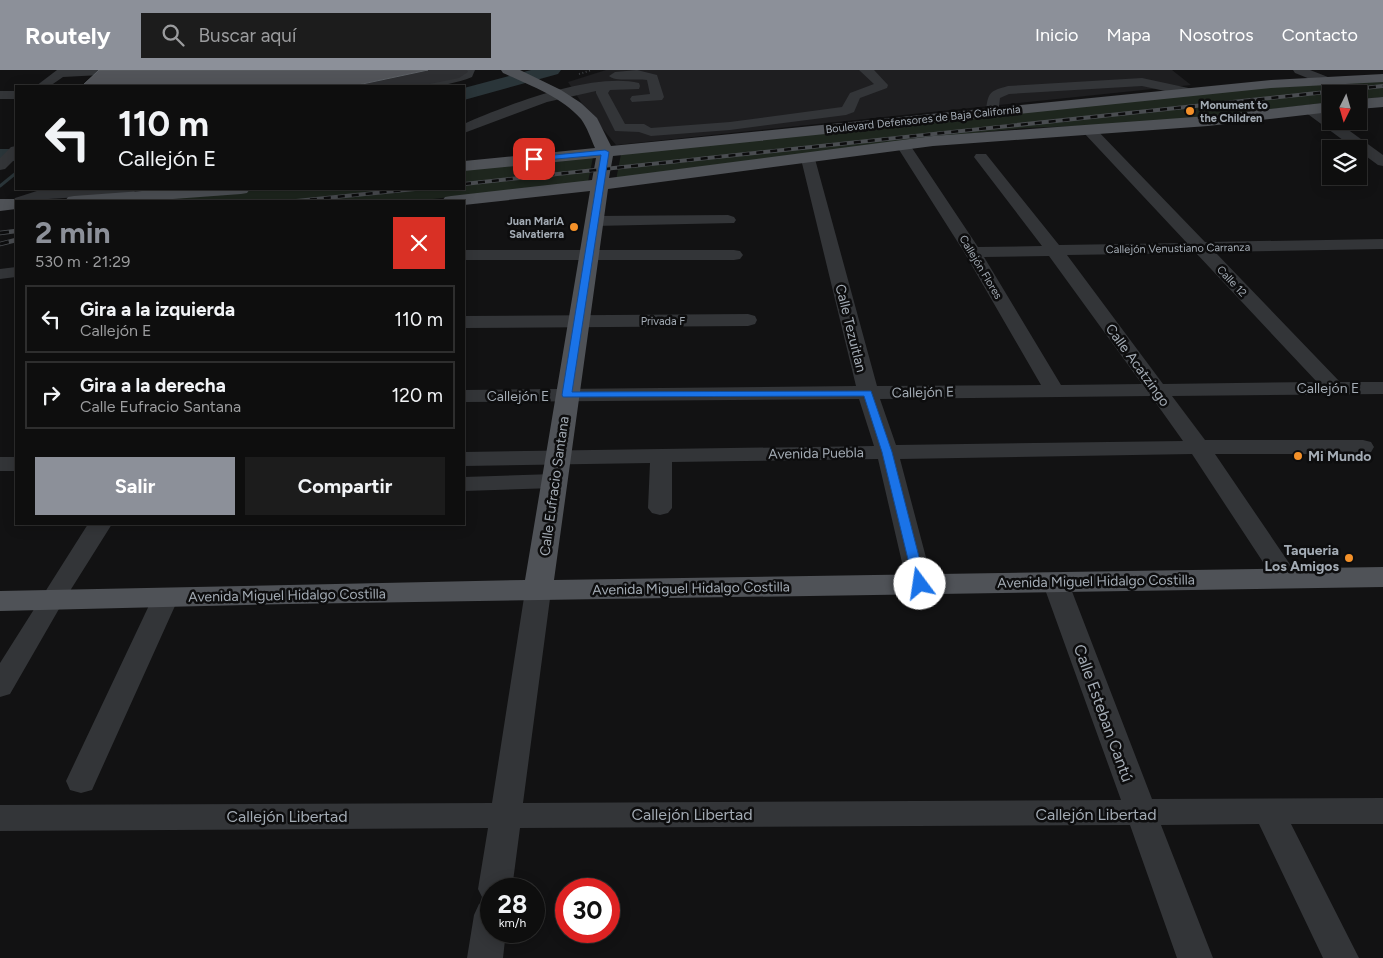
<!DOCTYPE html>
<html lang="es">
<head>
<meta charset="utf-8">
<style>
	body { margin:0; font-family:Figtree,sans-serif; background:#1c1c1c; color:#f1f3f6; height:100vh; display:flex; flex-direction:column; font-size:19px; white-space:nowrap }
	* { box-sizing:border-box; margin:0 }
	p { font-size:16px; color:#9b9c9e }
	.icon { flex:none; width:28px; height:28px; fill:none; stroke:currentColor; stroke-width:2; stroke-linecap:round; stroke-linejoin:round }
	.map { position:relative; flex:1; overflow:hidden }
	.panel { position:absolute; left:15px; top:130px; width:450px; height:325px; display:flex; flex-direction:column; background:#0e0e0e; border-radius:0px; box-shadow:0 2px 12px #0003,0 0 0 1px #2e2e2e }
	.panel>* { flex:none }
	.hud { position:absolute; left:15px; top:15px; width:450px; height:105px; border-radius:0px; box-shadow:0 2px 12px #0003,0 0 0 1px #2e2e2e; background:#0e0e0e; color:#f1f3f6; overflow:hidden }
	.needle { width:32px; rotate:185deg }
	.tools { position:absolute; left:1322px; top:15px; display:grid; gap:10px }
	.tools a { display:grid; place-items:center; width:45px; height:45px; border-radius:0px; background:#0e0e0e; box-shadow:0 2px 12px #0003,0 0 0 1px #2e2e2e; font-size:25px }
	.speed { position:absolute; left:480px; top:808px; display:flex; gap:10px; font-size:25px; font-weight:700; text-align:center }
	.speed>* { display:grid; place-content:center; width:65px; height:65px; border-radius:50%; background:#0e0e0e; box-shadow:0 2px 12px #0003,0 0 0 1px #2e2e2e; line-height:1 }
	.speed small { font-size:12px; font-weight:400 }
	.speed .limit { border:8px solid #d22; background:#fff; color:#111 }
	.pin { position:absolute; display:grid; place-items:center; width:42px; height:42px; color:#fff; margin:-21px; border-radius:10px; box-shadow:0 2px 8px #0006 }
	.me { position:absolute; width:55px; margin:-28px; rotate:346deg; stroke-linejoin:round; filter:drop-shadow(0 0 4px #0008) }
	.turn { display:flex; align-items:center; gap:18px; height:105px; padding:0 20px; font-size:22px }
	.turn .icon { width:65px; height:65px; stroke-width:2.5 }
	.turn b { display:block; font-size:35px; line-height:42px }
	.round { display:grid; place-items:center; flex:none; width:52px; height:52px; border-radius:0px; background:#1c1c1c }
	.summary { display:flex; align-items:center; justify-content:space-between; height:85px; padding:0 20px }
	h1 { font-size:30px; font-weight:700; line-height:38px; color:#8c9099 }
	.cta { display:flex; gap:10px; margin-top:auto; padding:10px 20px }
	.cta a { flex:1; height:58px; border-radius:0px; background:#8c9099; color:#fff; font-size:20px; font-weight:700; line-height:58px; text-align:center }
	.cta a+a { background:#1c1c1c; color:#f1f3f6 }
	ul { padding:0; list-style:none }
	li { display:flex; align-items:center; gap:15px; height:68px; margin:0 10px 8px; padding:0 10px; border:2px solid #2e2e2e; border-radius:0px }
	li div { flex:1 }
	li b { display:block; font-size:19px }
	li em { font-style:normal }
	header { display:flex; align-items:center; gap:30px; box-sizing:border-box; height:70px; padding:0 25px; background:#8c9099; color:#fff }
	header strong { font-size:24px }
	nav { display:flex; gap:28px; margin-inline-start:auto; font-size:18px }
	.search { width:350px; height:45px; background:#1c1c1c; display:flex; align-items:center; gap:12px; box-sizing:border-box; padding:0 18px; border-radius:0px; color:#9b9c9e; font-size:19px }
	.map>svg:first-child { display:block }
	.built { fill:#1e1e20 }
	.green { fill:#1e261e }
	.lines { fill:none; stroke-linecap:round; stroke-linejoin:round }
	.stream { stroke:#2a3539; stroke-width:3 }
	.river { fill:#2a3539; fill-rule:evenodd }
	.path { stroke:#393c3f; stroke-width:2; stroke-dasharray:1 2.5; stroke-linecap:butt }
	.minor { fill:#333538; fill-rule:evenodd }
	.major { fill:#4f5257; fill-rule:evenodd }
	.rail-far1-casing { stroke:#4a4d51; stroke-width:4 }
	.rail-casing { stroke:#4a4d51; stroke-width:4.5 }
	.rail-far1 { stroke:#0d0d0e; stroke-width:2.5; stroke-dasharray:7; stroke-linecap:butt }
	.rail { stroke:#0d0d0e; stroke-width:3; stroke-dasharray:9; stroke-linecap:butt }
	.shaded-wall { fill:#2e2f32 }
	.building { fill:#525459; stroke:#5e6267 }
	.route { fill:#1a73e8; stroke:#114b97 }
	.poi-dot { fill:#f49129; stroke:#0d0d0e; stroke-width:2 }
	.labels { text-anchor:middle; stroke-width:5; stroke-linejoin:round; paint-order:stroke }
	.far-poi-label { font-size:11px; font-weight:bold; fill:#a3abb4; stroke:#0d0d0e; text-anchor:start }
	.far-street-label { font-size:11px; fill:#a3abb4; stroke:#0d0d0e }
	.street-label { font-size:14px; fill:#a3abb4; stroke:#0d0d0e }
	.poi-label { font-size:14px; font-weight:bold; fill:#a3abb4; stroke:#0d0d0e; text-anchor:start }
	.near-street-label { font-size:16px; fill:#a3abb4; stroke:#0d0d0e }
</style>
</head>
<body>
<header>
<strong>Routely</strong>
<div class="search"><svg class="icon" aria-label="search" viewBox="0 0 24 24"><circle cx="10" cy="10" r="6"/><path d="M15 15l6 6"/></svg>Buscar aquí</div>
<nav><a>Inicio</a><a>Mapa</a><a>Nosotros</a><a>Contacto</a></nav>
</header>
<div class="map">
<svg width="1383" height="888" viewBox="0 0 1383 888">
	<rect width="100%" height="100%" fill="#121213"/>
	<!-- built -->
	<path class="built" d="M606 0H1172L1191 15 616 75 583 35 568 12Z"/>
	<!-- green -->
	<path class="green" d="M1383 10V27L1359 29V24H1331V32L1199 48 1106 55 1023 58 949 66 616 110 621 84 1293 14Z
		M593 87 588 112 415 131H145L270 119H464V99Z"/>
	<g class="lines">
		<!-- stream -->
		<path class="stream" d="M0 116 16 103"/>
		<!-- river -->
		<path class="river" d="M531 0H561L558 4 464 30V18Z
			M0 79H16V91H0Z"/>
		<!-- path -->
		<path class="path" d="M579 4 592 0"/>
		<!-- minor -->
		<path class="minor" d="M57 0H107V1L101 5 63 7 50 16H36Z
			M463 0H475L472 7C455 14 435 17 417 16L418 13 459 3Z
			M637 0 657 5 664 27 662 30 632 32 630 29 632 26 650 24 647 10C636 8 615 12 609 6L615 2Z
			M859 0H874L888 15 887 18 860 28 854 42 846 45 730 60 651 66 639 62 615 61 596 23V21L547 32 464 63V54C506 35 593 2 639 13L640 16 639 19 610 20 608 23 625 54H644L651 58 730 52 842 37 850 23 874 14Z
			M1293 0H1310L1328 7 1330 10 1328 13H1320L1295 3Z
			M1142 8 1193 19 1194 22 1188 26 1142 16 1009 24 1000 28 998 44H988L986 41C988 22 990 21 1008 16Z
			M0 21H16V29H0Z
			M1310 35 1331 48V51H1336L1383 85V96L1378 95 1359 81V79H1355L1305 42 1303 39Z
			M1089 56 1094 57 1205 172 1383 169V179L1215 182 1340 312H1383V324L1172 326 1205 370H1363L1371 372 1374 377 1371 382 1363 384H1215L1300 509 1296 515 1287 517 1278 515 1192 384 900 389 933 514 929 520 920 522 911 520 907 514 878 389 672 392V438L668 443 660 445 652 443 648 438 650 393 464 396V382L874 376 859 329 464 332V320L856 316 801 89 803 86H813L815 89 877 316 1041 315 964 182 896 75 898 72H908L978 177 1042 176 974 87 976 84H986L1059 175 1187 173 1084 63 1082 60ZM1196 183 1317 312 1163 314 1067 185ZM1049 186 1142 314 1061 315 984 187ZM1151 326 1183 371 896 375 880 329Z
			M16 76V88L5 99 0 100V88L11 77Z
			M43 119H137L134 122 129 124 16 131V135L13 131 15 128Z
			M728 145 734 147 736 150 734 153 594 156 588 154 586 151 588 148 594 146Z
			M464 180H734L740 181 743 185 740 189 734 190H464Z
			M16 197V207L0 209V199Z
			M748 244 755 246 757 250 755 254 748 256 464 258V246Z
			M0 387H16V401H0Z
			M554 404 562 406 565 411 562 416 554 418 464 421V407Z
			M88 454H112L63 532 10 624 0 627V593Z
			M1055 503 1064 505 1068 511 1152 729 1383 728V754H1291L1359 888H1323L1259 754 1161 755 1213 888H1177L1130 755 520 758 512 819H491V861H506L503 888H467L474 845 479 834 488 831 483 829 478 819 488 758 0 761V735L492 733 525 521 529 515 538 512 547 515 551 521 523 733 1121 730 1042 511 1046 505Z
			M166 518 175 521 179 527 96 711 92 720 81 723 70 720 66 711 153 527 157 521Z"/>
		<!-- major -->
		<path class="major" d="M501 0H520L561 20 581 33 597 48 611 76 1271 10 1383 4V12L1271 18 613 86 609 108 933 66 1208 46 1331 32V42L1208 56 933 76 608 119 554 510 1383 497V517L289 534 0 541V521L525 510 590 121 464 135V131H442L445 127 451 126 592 110 596 88 464 101V91L595 78C591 69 587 57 581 49 562 27 529 15 503 3Z
			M1383 27V37L1359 39V29Z
			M169 119H250L247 123 241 124 146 131H65L68 127 74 126Z
			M0 129H16L23 131H16V139L0 141Z"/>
		<defs>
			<path id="rail-far1" d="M464 114 1383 16
				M296 131 415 119"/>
			<path id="rail" d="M0 163 16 161
				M0 174 16 170"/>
		</defs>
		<!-- rail-far1 casing -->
		<use href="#rail-far1" class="rail-far1-casing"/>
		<!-- rail casing -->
		<use href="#rail" class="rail-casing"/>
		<!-- rail-far1 -->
		<use href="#rail-far1" class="rail-far1"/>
		<!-- rail -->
		<use href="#rail" class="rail"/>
	</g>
	<!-- shaded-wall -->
	<path class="shaded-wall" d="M428 0H467L468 2 459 8 420 16H353Z"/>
	<!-- building -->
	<path class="building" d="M99 0H428L353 16H82Z"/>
	<!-- route -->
	<path class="route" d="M605 80 609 82 572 322 871 321 892 382 926 514 924 517H916L914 514 882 382 864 326 563 327 562 325 601 85 534 91 531 89 534 87Z"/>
	<!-- markers -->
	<g class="poi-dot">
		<circle cx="1190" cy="41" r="5"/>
		<circle cx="574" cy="157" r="5"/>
		<circle cx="1298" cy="386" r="5"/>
		<circle cx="1349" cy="488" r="5"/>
	</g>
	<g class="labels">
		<!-- far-poi labels -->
		<g class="far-poi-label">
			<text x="1200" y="39">Monument to<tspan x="1200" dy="13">the Children</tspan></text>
			<text x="564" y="155" text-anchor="end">Juan MariA<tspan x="564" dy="13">Salvatierra</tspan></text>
		</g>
		<!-- far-street labels -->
		<g class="far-street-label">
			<text transform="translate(923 49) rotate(-6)" y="4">Boulevard Defensores de Baja California</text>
			<text transform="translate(1178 178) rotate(-1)" y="4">Callejón Venustiano Carranza</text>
			<text transform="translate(981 197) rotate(59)" y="4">Callejón Flores</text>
			<text transform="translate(1232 211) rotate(47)" y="4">Calle 12</text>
			<text x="663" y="255">Privada F</text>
		</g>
		<!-- street labels -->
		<g class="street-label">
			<text transform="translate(851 258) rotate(76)" y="5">Calle Tezuitlan</text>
			<text transform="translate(1138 295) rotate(54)" y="5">Calle Acatzingo</text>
			<text x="1328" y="323">Callejón E</text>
			<text transform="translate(923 322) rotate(-1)" y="5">Callejón E</text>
			<text x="518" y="331">Callejón E</text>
			<text transform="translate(816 383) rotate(-1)" y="5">Avenida Puebla</text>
			<text transform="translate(554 416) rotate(-82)" y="5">Calle Eufracio Santana</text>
			<text transform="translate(1096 511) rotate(-1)" y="5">Avenida Miguel Hidalgo Costilla</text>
			<text transform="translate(691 518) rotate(-1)" y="5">Avenida Miguel Hidalgo Costilla</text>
			<text transform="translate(287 525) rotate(-1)" y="5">Avenida Miguel Hidalgo Costilla</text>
		</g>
		<!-- poi labels -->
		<g class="poi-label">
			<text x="1308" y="391">Mi Mundo</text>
			<text x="1339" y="485" text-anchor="end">Taqueria<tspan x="1339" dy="16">Los Amigos</tspan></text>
		</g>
		<!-- near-street labels -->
		<g class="near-street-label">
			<text transform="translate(1104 643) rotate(70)" y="6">Calle Esteban Cantú</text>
			<text x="692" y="750">Callejón Libertad</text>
			<text x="1096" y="750">Callejón Libertad</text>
			<text x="287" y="752">Callejón Libertad</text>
		</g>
	</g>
</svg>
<div class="tools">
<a><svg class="needle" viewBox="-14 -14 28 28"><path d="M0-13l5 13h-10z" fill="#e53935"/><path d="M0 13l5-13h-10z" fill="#9b9c9e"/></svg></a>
<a><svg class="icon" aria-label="layers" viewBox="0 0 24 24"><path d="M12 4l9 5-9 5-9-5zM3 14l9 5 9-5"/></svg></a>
</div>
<div class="speed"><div>28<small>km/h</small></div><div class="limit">30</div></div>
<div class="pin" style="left:534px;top:89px;background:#d93025"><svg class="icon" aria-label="arrive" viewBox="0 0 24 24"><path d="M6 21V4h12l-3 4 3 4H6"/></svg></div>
<svg class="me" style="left:920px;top:514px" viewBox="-20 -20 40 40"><circle r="19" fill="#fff"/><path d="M0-13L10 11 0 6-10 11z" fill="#1a73e8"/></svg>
<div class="hud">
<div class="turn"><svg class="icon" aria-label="left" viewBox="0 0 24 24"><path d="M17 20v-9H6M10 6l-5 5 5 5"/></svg><div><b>110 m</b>Callejón E</div></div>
</div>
<section class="panel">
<div class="summary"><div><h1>2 min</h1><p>530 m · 21:29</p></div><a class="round" style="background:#d93025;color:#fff"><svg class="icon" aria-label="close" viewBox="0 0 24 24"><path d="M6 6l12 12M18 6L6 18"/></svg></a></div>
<ul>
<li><svg class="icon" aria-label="left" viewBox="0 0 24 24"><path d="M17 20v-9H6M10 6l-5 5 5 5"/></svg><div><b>Gira a la izquierda</b><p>Callejón E</p></div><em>110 m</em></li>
<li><svg class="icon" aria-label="right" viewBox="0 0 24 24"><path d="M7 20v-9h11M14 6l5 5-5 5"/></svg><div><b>Gira a la derecha</b><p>Calle Eufracio Santana</p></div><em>120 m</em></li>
</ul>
<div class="cta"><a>Salir</a><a>Compartir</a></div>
</section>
</div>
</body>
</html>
